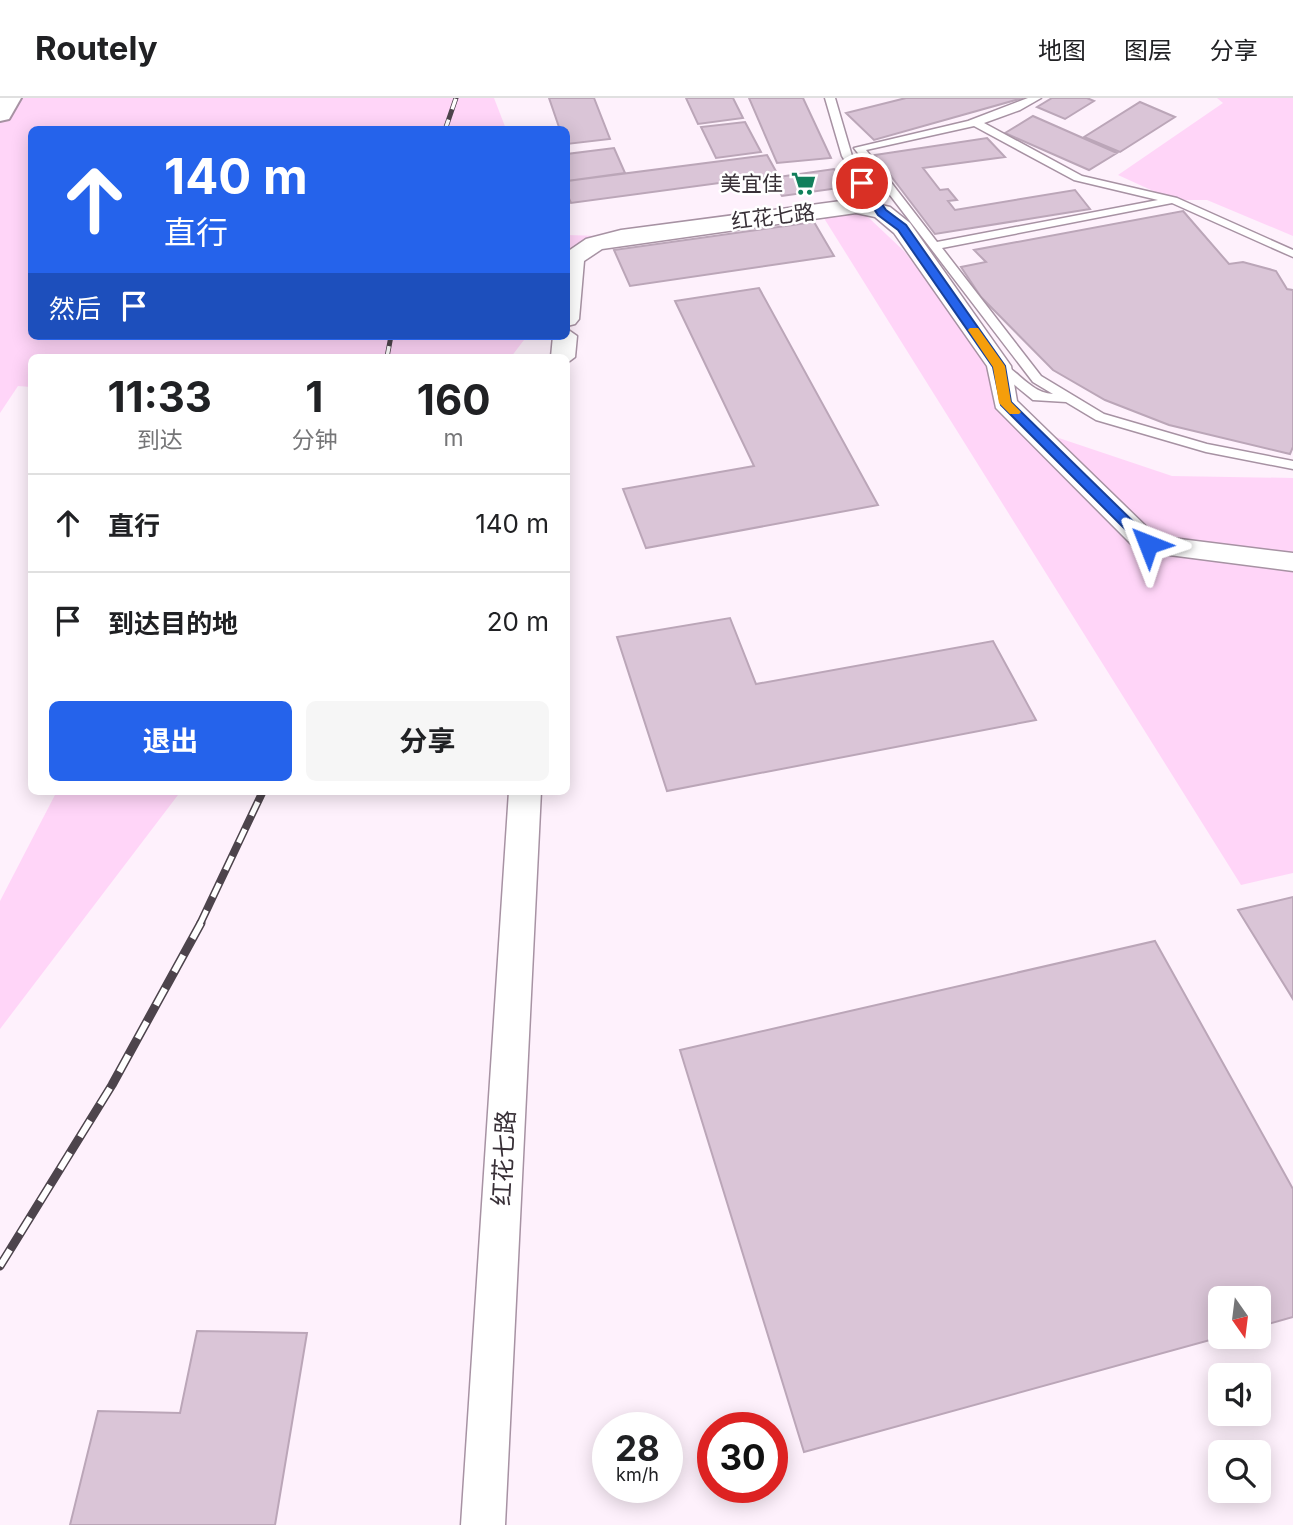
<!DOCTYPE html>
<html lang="zh">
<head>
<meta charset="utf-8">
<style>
	body { margin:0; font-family:Inter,"Noto Sans SC",sans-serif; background:#f6f6f6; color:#202124; height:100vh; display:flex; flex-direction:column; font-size:26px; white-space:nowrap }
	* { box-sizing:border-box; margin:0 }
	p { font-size:23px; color:#757577 }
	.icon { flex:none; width:38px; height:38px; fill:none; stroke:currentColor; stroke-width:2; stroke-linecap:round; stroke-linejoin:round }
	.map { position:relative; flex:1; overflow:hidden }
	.details { position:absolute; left:28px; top:256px; width:542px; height:441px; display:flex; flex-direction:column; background:#fff; border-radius:10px; box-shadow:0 4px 18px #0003 }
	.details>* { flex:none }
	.top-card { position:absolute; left:28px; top:28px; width:542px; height:214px; border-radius:10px; box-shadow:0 4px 18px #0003; background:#2563eb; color:#fff; overflow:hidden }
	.needle { width:46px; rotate:166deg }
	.tools { position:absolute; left:1208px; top:1188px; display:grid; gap:14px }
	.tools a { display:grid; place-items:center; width:63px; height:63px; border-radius:10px; background:#fff; box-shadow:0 4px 18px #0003; font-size:35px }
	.speed { position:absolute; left:592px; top:1314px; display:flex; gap:14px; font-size:35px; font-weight:700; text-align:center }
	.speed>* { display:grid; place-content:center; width:91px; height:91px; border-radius:50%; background:#fff; box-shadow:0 4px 18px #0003; line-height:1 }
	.speed small { font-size:18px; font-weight:400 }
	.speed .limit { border:10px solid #d22; background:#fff; color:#111 }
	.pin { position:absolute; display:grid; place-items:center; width:60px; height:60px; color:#fff; margin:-30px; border:4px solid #fff; border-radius:50%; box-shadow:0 2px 7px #0007 }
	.me { position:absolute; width:77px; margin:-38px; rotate:315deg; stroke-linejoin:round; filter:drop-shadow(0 0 5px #0008) }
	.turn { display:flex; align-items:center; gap:24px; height:147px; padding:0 21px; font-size:32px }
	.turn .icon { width:91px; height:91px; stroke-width:2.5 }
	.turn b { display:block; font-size:49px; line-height:60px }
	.then { display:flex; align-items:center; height:66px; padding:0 21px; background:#0003; gap:14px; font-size:26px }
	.eta { display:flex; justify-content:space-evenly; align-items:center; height:119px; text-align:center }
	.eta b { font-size:42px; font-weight:700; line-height:49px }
	.primary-button { display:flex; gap:14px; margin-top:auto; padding:14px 21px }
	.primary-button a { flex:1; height:80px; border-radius:10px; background:#2563eb; color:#fff; font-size:28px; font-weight:700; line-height:80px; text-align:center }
	.primary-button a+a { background:#f6f6f6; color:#202124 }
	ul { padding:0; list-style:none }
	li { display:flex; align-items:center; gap:21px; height:98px; padding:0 21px; border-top:2px solid #e0e0e0 }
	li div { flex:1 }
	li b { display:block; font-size:26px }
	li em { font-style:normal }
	header { display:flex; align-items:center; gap:42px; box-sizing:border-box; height:98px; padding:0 35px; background:#fff; border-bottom:2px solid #e0e0e0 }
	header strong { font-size:33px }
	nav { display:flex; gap:38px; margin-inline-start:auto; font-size:24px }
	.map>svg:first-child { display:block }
	.green { fill:#ffd5f8 }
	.building { fill:#dac5d7; stroke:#bba6b8; stroke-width:2 }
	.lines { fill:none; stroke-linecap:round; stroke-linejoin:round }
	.lane-casing { stroke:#a792a3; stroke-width:3 }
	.street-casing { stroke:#a792a3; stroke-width:3 }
	.highway-casing { stroke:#a792a3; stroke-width:4 }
	.lane { fill:#fff; fill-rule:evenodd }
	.street { fill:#fff; fill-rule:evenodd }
	.highway { fill:#fff; fill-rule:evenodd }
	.rail-far2-casing { stroke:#4d444c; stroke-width:5 }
	.rail-far1-casing { stroke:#4d444c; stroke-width:8 }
	.rail-casing { stroke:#4d444c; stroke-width:9 }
	.rail-far2 { stroke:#fff; stroke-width:3.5; stroke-dasharray:11; stroke-linecap:butt }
	.rail-far1 { stroke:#fff; stroke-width:5; stroke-dasharray:15; stroke-linecap:butt }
	.rail { stroke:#fff; stroke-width:6; stroke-dasharray:19; stroke-linecap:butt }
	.route { fill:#2563eb; stroke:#184099; stroke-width:2 }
	.slow { fill:#f59e0b }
	.labels { text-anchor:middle; stroke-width:5; stroke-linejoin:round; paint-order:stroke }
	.far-poi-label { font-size:21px; fill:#383037; stroke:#fff; text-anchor:end }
	.far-street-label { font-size:21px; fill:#383037; stroke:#fff }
	.street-label { font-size:24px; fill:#383037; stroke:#fff }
</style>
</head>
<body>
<header>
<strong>Routely</strong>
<nav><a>地图</a><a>图层</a><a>分享</a></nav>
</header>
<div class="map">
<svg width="1293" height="1427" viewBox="0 0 1293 1427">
	<rect width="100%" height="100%" fill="#fef1fc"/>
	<!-- green -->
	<path class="green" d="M0 0H494L506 31 32 32V238H527L511 259H32L31 289 18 288 0 315Z
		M1217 0H1293V138L1207 102H1173L1118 77 1223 5Z
		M851 103 905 154 1038 333 1172 378 1293 380V775L1241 787 822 117 567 157V137L602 138Z
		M57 693H181L0 931V803Z"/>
	<!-- building -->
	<path class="building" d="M549 0H594L610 41 567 46V32H560Z
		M686 0H733L743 20 698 26Z
		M749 0H803L831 60 777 65Z
		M906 0H1023L874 42 846 15Z
		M1052 0H1087L1094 3 1065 21 1037 9Z
		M1140 4 1175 19 1120 54 1084 39Z
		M1033 18 1117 55 1089 72 1005 35Z
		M745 24 761 54 716 60 701 29Z
		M987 40 1005 59 923 70 940 92 948 91 957 102 948 103 955 112 1075 92 1090 111 935 136 875 57Z
		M614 50 625 75 567 83V56Z
		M767 57 778 77 571 105 567 96V83Z
		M834 71 846 89 782 98 771 80Z
		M1183 113 1229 166 1243 164 1276 173 1287 191 1293 192V349L1290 356 1169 327 1105 302 1053 272 981 199 961 169 986 164 974 152Z
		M814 124 834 158 630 188 614 152Z
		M759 190 878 407 646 450 623 391 754 368 675 203Z
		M730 520 756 586 993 543 1036 622 667 693 617 539Z
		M1293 799V901L1238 812Z
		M1155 843 1293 1091V1219L1258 1229V1200H1220L1221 1239 804 1354 680 952Z
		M197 1233 307 1235 275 1427H70L98 1313 180 1315Z"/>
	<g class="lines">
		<defs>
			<path id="lane" d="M825 0H835L852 58 887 114 886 116H878L842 58Z
				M1028 0H1041L1020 12 984 25 1082 78 1177 100 1293 152V159L1172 105 942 150 1041 278 1104 316 1207 346 1293 363V371L1206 354 1096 322 1066 304 1033 302 995 271V265C1013 263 1027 295 1053 296L1033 284 854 50 968 23ZM974 28 1074 82 1158 102 937 144 866 52Z"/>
			<path id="street" d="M856 101 890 109 910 125 1011 268 1017 303 1156 438 1293 455V473L1138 453 996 310 987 268 894 135 875 119 856 115 602 151 584 163 579 221 575 226 567 228V154L586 141 621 132Z
				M567 231 577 238 575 259 567 265V259H551L553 238H567Z
				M509 693H541L505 1427H461Z"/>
			<path id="highway" d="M0 0H21L9 21 0 23Z"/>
		</defs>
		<!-- lane casing -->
		<use href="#lane" class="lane-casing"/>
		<!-- street casing -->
		<use href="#street" class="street-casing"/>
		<!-- highway casing -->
		<use href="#highway" class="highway-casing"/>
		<!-- lane -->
		<use href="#lane" class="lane"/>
		<!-- street -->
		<use href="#street" class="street"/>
		<!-- highway -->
		<use href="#highway" class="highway"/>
		<defs>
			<path id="rail-far2" d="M445 32 456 0
				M387 259 391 238"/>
			<path id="rail-far1" d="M200 826 263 693"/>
			<path id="rail" d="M0 1168 112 987 201 825"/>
		</defs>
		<!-- rail-far2 casing -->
		<use href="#rail-far2" class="rail-far2-casing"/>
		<!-- rail-far1 casing -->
		<use href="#rail-far1" class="rail-far1-casing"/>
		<!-- rail casing -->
		<use href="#rail" class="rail-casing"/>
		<!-- rail-far2 -->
		<use href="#rail-far2" class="rail-far2"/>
		<!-- rail-far1 -->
		<use href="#rail-far1" class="rail-far1"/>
		<!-- rail -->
		<use href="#rail" class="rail"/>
	</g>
	<!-- route -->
	<path class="route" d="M859 83H866L886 112 906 127 1005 268 1011 304 1153 443V449H1143L1001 307 993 269 898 132 878 117 857 85Z"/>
	<!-- slow -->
	<path class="slow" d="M970 230H978L1005 268 1011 304 1021 314 1019 316H1010L999 305 993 269 968 232Z"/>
	<!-- icons -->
	<defs>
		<symbol id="supermarket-bare" viewBox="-9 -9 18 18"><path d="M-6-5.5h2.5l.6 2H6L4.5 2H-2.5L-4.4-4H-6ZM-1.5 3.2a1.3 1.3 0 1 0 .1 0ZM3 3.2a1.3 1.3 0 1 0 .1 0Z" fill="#117f5b" stroke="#fff" stroke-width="2.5" paint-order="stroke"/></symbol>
	</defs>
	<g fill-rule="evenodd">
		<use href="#supermarket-bare" x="786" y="68" width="35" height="35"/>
	</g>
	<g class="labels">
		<!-- far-poi labels -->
		<g class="far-poi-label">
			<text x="783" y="93">美宜佳</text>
		</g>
		<!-- far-street labels -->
		<g class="far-street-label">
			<text transform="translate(773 119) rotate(-7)" y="7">红花七路</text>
		</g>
		<!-- street labels -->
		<g class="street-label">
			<text transform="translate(504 1060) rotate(-87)" y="8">红花七路</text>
		</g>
	</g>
</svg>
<div class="tools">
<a><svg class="needle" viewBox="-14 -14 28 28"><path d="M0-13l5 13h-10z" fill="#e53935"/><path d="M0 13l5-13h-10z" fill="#757577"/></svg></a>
<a><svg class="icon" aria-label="sound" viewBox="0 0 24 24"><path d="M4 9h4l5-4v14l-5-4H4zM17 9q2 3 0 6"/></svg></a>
<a><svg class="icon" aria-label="search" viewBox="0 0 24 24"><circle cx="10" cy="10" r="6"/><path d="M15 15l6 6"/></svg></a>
</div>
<div class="speed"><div>28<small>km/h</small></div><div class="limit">30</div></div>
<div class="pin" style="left:862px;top:85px;background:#d93025"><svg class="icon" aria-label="arrive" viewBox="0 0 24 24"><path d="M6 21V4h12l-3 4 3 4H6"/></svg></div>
<svg class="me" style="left:1148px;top:446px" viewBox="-20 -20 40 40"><path d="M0-17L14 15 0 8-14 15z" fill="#2563eb" stroke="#fff" stroke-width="4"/></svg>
<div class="top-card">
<div class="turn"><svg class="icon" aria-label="ahead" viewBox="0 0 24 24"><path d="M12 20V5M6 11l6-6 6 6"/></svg><div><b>140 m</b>直行</div></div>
<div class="then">然后<svg class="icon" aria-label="arrive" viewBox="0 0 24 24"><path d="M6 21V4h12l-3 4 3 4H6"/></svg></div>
</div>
<section class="details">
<div class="eta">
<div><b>11:33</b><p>到达</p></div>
<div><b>1</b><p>分钟</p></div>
<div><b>160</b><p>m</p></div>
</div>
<ul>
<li><svg class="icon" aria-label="ahead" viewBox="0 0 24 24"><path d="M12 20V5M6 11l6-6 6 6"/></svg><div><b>直行</b></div><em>140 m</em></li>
<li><svg class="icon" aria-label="arrive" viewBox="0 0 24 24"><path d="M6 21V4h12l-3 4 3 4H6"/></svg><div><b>到达目的地</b></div><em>20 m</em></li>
</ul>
<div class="primary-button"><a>退出</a><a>分享</a></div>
</section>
</div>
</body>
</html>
